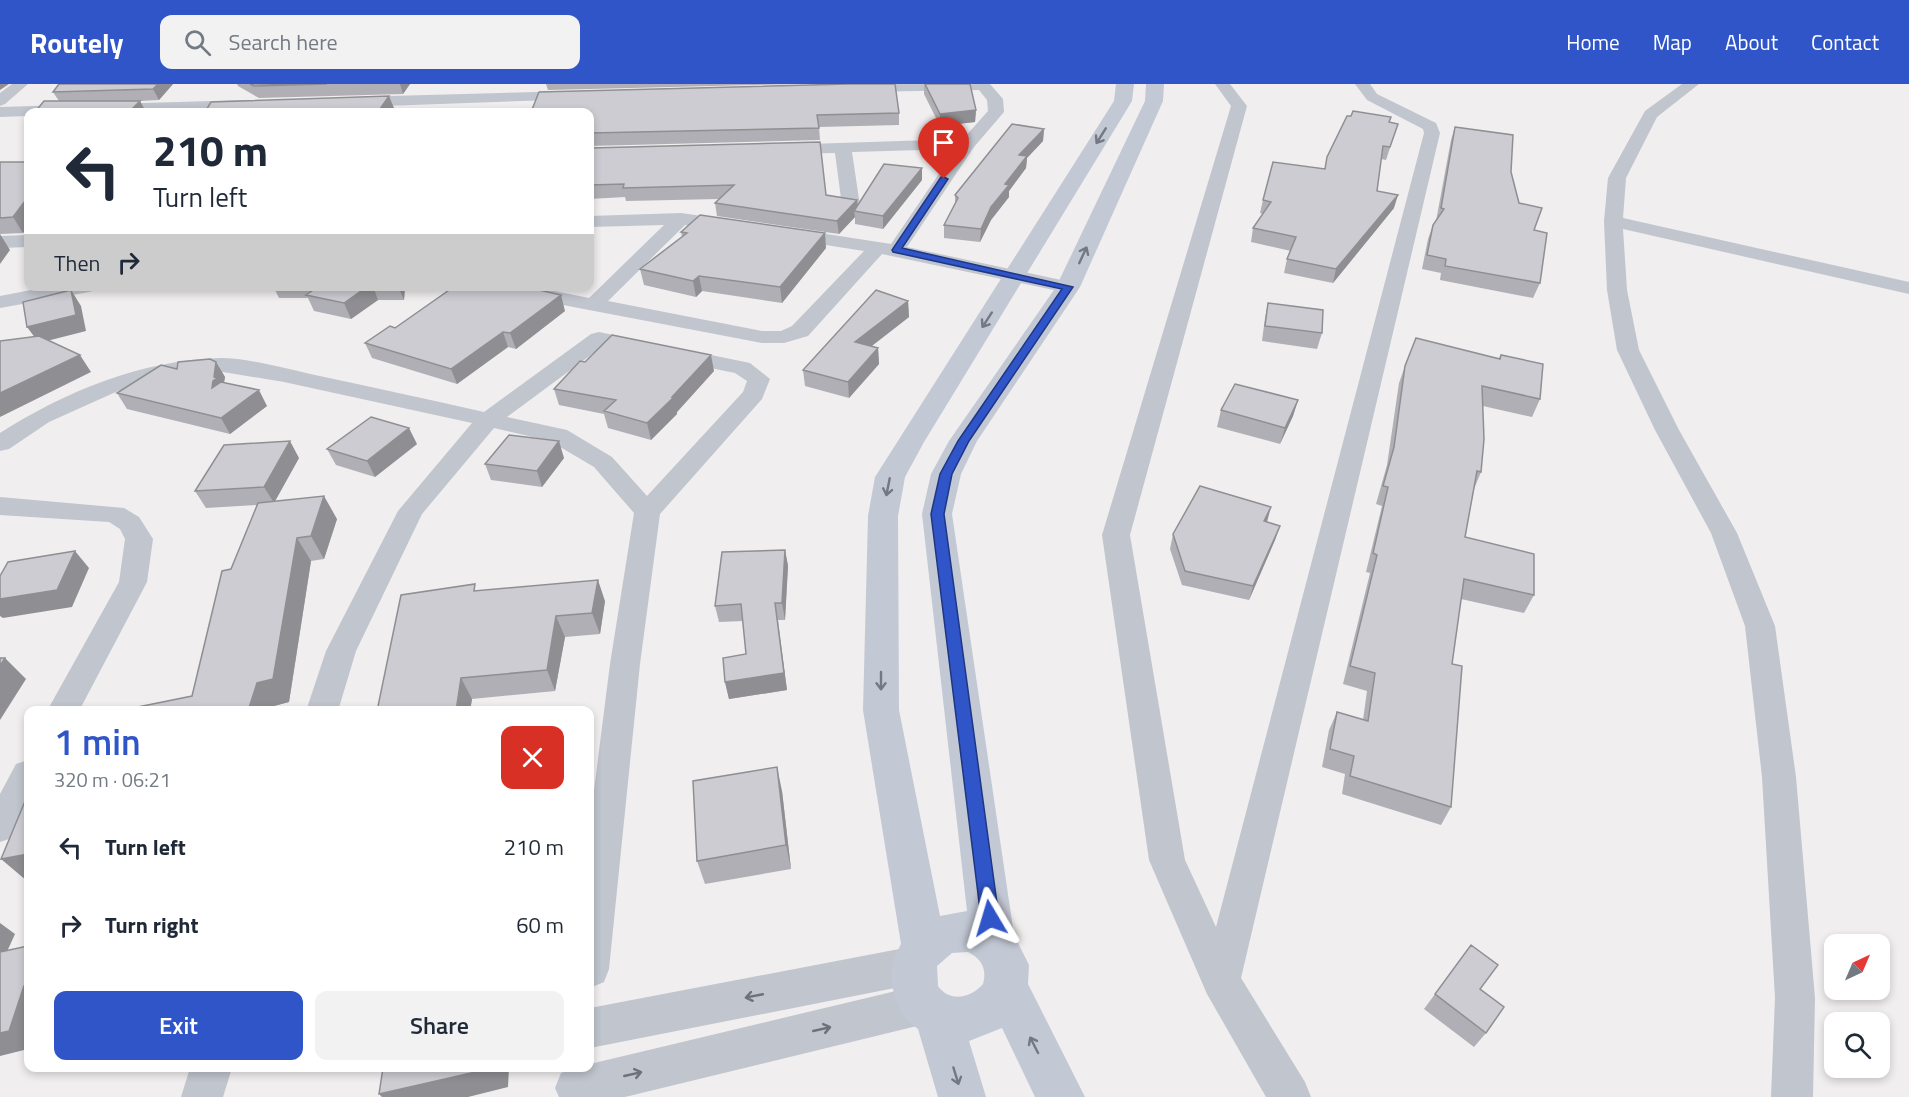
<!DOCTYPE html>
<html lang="en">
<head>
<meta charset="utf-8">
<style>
	body { margin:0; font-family:"Titillium Web",sans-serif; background:#f2f2f3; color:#1f2937; height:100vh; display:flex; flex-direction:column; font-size:22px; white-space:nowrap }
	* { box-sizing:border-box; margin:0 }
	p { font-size:20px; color:#747a83 }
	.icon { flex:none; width:33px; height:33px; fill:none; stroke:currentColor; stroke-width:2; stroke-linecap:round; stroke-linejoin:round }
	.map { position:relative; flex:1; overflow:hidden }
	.drawer { position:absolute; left:24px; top:622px; width:570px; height:366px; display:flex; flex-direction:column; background:#fff; border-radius:12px; box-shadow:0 3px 9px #0003 }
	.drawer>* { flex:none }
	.guide { position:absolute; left:24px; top:24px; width:570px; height:183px; border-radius:12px; box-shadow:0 3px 9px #0003; background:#fff; color:#1f2937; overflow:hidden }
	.needle { width:39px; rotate:44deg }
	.tools { position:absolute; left:1824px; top:850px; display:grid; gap:12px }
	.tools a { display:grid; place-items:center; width:66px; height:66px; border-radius:12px; background:#fff; box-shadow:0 3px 9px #0003; font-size:30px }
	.pin { position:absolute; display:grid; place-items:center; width:51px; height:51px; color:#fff; margin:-62px -26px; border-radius:50% 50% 50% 0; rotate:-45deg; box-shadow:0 0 6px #0007 }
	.pin .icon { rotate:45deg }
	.me { position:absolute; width:66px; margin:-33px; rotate:353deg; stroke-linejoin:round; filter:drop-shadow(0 0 4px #0008) }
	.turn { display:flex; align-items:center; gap:21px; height:126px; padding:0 30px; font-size:27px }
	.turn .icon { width:78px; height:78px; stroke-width:2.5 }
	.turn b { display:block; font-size:42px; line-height:51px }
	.then { display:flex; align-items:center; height:57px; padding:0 30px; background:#0003; gap:12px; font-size:22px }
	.round { display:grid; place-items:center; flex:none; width:63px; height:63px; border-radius:12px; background:#f2f2f3 }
	.summary { display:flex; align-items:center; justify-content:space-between; height:102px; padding:0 30px }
	h1 { font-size:36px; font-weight:600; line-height:45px; color:#2f55c9 }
	.button { display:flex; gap:12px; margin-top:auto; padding:12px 30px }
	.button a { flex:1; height:69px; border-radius:12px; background:#2f55c9; color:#fff; font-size:24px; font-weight:600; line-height:69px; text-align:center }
	.button a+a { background:#f2f2f3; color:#1f2937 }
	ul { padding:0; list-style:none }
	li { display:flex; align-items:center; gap:18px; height:78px; padding:0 30px }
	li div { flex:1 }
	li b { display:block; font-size:22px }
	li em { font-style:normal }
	header { display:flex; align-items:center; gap:36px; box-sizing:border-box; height:84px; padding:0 30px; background:#2f55c9; color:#fff }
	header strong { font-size:28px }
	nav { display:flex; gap:33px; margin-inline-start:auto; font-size:21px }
	.search { width:420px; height:54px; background:#f2f2f3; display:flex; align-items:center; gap:15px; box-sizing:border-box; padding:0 21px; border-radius:12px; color:#747a83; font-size:22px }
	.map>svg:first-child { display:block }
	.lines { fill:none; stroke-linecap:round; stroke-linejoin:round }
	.street { fill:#c0c5ce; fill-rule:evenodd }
	.secondary { fill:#c2c8d4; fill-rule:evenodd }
	.wall { fill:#afafb5 }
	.shaded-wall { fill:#8f8f93 }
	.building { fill:#ccccd2; stroke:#8f8f93; stroke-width:1.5 }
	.oneway { stroke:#737983 }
	.oneway2 { stroke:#6c727b }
	.route { fill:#2f55c9; stroke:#1f3783; stroke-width:1.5 }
</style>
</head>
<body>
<header>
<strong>Routely</strong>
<div class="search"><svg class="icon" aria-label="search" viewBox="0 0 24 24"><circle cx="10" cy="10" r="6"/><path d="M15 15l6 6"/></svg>Search here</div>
<nav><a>Home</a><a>Map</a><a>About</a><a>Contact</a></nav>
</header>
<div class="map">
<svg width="1909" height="1013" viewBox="0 0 1909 1013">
	<rect width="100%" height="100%" fill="#f0eeee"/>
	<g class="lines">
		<!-- street -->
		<path class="street" d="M12 0H28L5 20 0 22V9Z
			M856 0H990L1003 15 1004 28 974 63 907 163 1075 199 1078 203 1075 207 1068 209 882 170 808 252 784 259H762L495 208 488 206 485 202H530L589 214 664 141 590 143V132L681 129 730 136 737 138 739 142 737 146 730 148 685 141 608 217 762 247H781L792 242 864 167 781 154 779 150 781 146 788 144 891 160 956 65 852 68 860 122 857 126H845L842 122 835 69 784 70 776 65 778 61 963 55 988 27 987 16 979 6 858 8 851 4Z
			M1215 0H1230L1247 22 1130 451 1185 776 1216 843 1424 49 1423 45 1367 16 1355 0H1370L1377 10 1436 39 1440 49 1241 894 1305 998 1311 1013H1266L1207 910 1149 776 1102 451 1231 22Z
			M1682 0H1699L1657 33 1626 94 1623 134 1909 198V210L1623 145 1627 206 1639 266 1679 346 1737 449 1775 542 1796 693 1815 914 1813 1013H1771L1775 914 1762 693 1745 542 1711 449 1655 346 1617 266 1607 206 1604 137 1608 94 1645 27Z
			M575 7 580 9 583 12 580 15 354 23 346 18 354 13Z
			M248 16 256 21 253 24 147 28H28V32L0 33V23Z
			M28 151V163L0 164V152Z
			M52 202H99L96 206 89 208 0 224V212Z
			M599 248 750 279 770 295 762 315 660 430 640 580 609 885 604 898 590 904V738L610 580 634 429 594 383 550 357 494 344 422 430 356 567 338 627H306L326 567 398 427 472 339 284 298 223 288 165 294 118 307 49 338 9 365 0 367V349C66 307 142 276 221 274 248 274 288 285 315 291 371 303 428 315 484 328L591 250ZM603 262 735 289 747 297 743 308 647 412 612 373 567 346 507 333Z
			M0 413 124 424 139 433 153 455 147 498 79 627H47L119 498 125 455 120 445 109 438 0 431Z
			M28 676V722L12 754 0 758V710L16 680Z
			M915 862 929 868 934 881 929 894 915 900 590 964V924Z
			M921 901 935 907 941 921 935 935 921 941 625 1013H559L555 1004 561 989 574 984H590V980Z
			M190 984H232L223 1013H181Z"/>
		<!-- secondary -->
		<path class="secondary" d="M1116 0H1134L1132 17 924 358 905 393 898 432 899 626 940 832 967 827 922 430 931 390 949 357 1056 203 1145 17 1146 0H1164L1163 17 1080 203 977 357 961 390 952 430 1014 851 1029 881 1028 900 1085 1013H1035L1002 944 969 957 986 1013H938L918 945C900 934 890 908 892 887 892 878 897 868 901 860L863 626 868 432 875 393 1114 17ZM968 868C982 875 987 885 983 900 971 914 950 919 938 902L937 882 952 869Z"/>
	</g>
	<!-- wall -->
	<path class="wall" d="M173 0 159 16 140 17 146 28 59 17 53 8Z
		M237 0H410L403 10 259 14 238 2Z
		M546 0H798L548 6Z
		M924 0H970L976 26 975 38 940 42 924 10Z
		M590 28 899 29V41L819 43 820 56 590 62Z
		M1390 38 1394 52 1386 76 1381 75 1377 107 1394 124 1333 199 1284 189 1287 175 1291 167 1251 158 1253 144 1263 130 1260 129 1263 116 1324 85Z
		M1455 43 1511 88 1519 119 1534 146 1540 199 1533 214 1440 196 1441 189 1422 185 1428 155 1433 141 1436 137 1451 56Z
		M1044 45 1043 57 1027 74 1026 84 1009 107V113L991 136 980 158 944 154V141L955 120V111Z
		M590 64 826 111 857 116 858 122 922 96 883 145 855 140V133L839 150 717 132 715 119 719 115 626 117 625 113 590 115Z
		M0 78H28V142L23 149 0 150Z
		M681 148 826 164 782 219 702 207 696 213 644 201 640 185 682 153Z
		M273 202H405V204L404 216H378L351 235 314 227 308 214H279Z
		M908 217 909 233 872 262 878 264 879 280 849 314 805 302 803 286Z
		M1268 219 1322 249 1317 265 1262 257 1265 234Z
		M565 227 516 265 508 263 457 300 372 274 365 259 395 244Z
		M1501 271 1540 315 1532 333 1483 322 1481 388 1474 405 1465 453 1534 511 1524 529 1461 515 1452 580 1451 723 1441 741 1342 710 1345 690 1322 683 1329 646 1337 628 1363 636 1367 607 1343 600 1370 489 1366 488 1382 422 1376 420 1387 381 1399 299 1405 282 1499 274Z
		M216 278 225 293 224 299 267 322 230 350 127 325 117 309 177 285Z
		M714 287 677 328V330L651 356 608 344 604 330 559 321 554 305Z
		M1298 316 1293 332 1280 360 1217 343 1221 326Z
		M417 360 375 393 336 381 327 365Z
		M299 374 275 417 337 435 324 475 311 477 289 618 274 622 272 627H118L192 612 257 421 206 424 195 407Z
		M564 374 542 403 491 396 485 380Z
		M1280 442 1275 456 1249 516 1182 501 1170 465 1173 450Z
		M785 466 788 482 785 536H778L787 606 729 615 725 598 746 570 743 537 719 538 715 522Z
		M478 507 605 517 600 550 565 553 555 607 472 615 470 627H377Z
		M782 707 791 785 705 800 697 777Z
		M1471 861 1480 905 1486 949 1474 963 1424 925Z"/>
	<!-- shaded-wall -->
	<path class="shaded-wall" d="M0 0H9L0 6Z
		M158 0H173L159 16 153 5Z
		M400 0H410L403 10Z
		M389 12 394 24 391 28H378Z
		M140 17 146 28H129Z
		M976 26 975 38 940 42V30Z
		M1044 45 1043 57 1027 74 1026 84 1009 107V113L991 136 980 158 981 145 991 123 1005 100 1019 71Z
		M922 84V96L883 145V132Z
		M1398 111 1394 124 1333 199 1336 185Z
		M857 116 858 128 854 127 855 133 839 150 837 137Z
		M25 117 28 122V142L23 149 13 133Z
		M825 149 826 164 782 219 780 203Z
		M0 150 10 166 0 180Z
		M699 192 702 207 696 213 693 197Z
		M368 202H373L378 216 351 235 344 219Z
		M398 202H405L404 216Z
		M71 206 81 222 86 247 39 259 27 243Z
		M561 211 565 227 516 265 510 249Z
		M908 217 909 233 856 274 855 258Z
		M503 248 508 263 457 300 451 285Z
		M878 264 879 280 849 314 848 298Z
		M80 271 91 288 0 333V309Z
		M711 271 714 287 677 328V330L651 356 647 339Z
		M216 278 225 293 223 304H212Z
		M259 306 267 322 230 350 221 334Z
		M1298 316 1293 332 1280 360 1285 344Z
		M409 344 417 360 375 393 367 377Z
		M290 357 299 374 274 419 264 403Z
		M559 357 564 374 542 403 537 387Z
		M324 412 337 435 324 475 311 452Z
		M1271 423 1267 438 1264 437Z
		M1280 442 1275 456 1249 516 1253 502Z
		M297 454 311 477 289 618 274 622 272 627H248Z
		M785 466 788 482 785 536 782 519Z
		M75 467 89 484 72 523 3 534 0 532V515Z
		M598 496 605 517 600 550 592 529Z
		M775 519 787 606 729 615 725 598 784 589Z
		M556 532 565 553 555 607 547 586Z
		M5 574 26 595 0 636V582Z
		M461 594 472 615 470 627H456Z
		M777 683 782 707 791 785 786 761Z
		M28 770V796L27 797 1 775Z
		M0 839 15 850 0 883Z
		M28 901V965L0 972V949L24 902Z
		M493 984H509L508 1003 468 1013H382L379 1010Z"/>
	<!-- building -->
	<path class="building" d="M59 0H158L153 5 53 8Z
		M250 0H327L254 2Z
		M848 0H895L899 29 817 31 819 44 590 49V28H528H531L539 8Z
		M925 0H970L976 26 940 30Z
		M389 12 378 28H205L211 18Z
		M44 17H140L129 28H35Z
		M1353 27 1391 33 1389 38 1398 40 1390 63 1383 62 1377 107 1398 111 1336 185 1287 175 1296 153 1253 144 1271 118 1263 116 1273 78 1325 85 1327 73 1347 32H1351Z
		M1012 40 1044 45 1019 71 1027 72 1005 100 1009 101 991 123 981 145 944 141 958 114 955 111Z
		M1455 43 1513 51 1511 88 1519 119 1542 124 1534 146 1547 149 1540 199 1445 182 1446 175 1427 171 1433 141 1444 125 1441 124Z
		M820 58 826 111 857 116 837 137 715 119 734 101 623 104 624 100 590 101V64Z
		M0 78H28V117H25L13 133 0 134Z
		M884 80 922 84 883 132 854 127Z
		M700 131 825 149 780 203 699 192 693 197 640 185 687 149 681 148Z
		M319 202H368L344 219 306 211Z
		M455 202H522L561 211 510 249 503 248 451 285 365 259 390 242 395 244Z
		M71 206 76 231 27 243 23 218Z
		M876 206 908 217 855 258 878 264 848 298 803 286Z
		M1268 219 1323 226 1322 249 1265 242Z
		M612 251 711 271 672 313H674L647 339 604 327 616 316 554 305 580 277 585 278Z
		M39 252 80 271 0 309V257Z
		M1416 254 1500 275 1501 271 1543 280 1540 315 1482 302 1484 355 1481 388 1477 387 1465 453 1534 470V511L1464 495 1452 580 1462 582 1451 723 1350 692 1354 672 1330 665 1337 628 1368 637 1375 589 1350 582 1377 471 1373 469 1388 403 1383 402 1394 363 1405 282Z
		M210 275 216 278 214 293 217 294 213 297 212 304 221 298 259 306 221 334 117 309 161 281 177 285 178 278Z
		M1235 300 1298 316 1285 344 1221 326Z
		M371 333 409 344 367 377 327 365Z
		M509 351 559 357 537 387 485 380Z
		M290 357 264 403 195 407 224 361Z
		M1200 402 1271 423 1264 437 1280 442 1253 502 1185 487 1173 450Z
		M324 412 311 452 297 454 273 595 257 599 248 627H118L192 612 222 487 231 485 258 419Z
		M785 466 782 519H775L784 589 725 598 723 574 746 570 741 520 715 522 722 468Z
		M75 467 57 506 0 515V492L8 478Z
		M598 496 592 529 556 532 547 586 461 594 456 627H377L401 511 475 500 474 507Z
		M0 574H5L0 582Z
		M777 683 786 761 697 777 693 697Z
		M28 710V770L1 775Z
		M1471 861 1498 881 1480 905 1504 923 1486 949 1435 910Z
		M28 862V901L24 902 9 947 0 949V868Z
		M383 984H493L379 1010Z"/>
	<!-- one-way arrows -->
	<defs><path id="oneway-shaft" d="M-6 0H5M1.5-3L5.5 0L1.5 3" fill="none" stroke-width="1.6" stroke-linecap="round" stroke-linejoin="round" transform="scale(1.5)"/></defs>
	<g class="oneway">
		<use href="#oneway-shaft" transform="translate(1101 52) rotate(122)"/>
		<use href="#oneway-shaft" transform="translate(1083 171) rotate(-65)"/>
		<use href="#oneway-shaft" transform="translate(987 236) rotate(123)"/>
		<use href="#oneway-shaft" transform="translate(888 403) rotate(101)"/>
		<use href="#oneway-shaft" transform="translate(881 597) rotate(90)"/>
		<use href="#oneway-shaft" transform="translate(1034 961) rotate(-117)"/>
		<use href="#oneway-shaft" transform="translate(956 992) rotate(73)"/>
	</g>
	<g class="oneway2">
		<use href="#oneway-shaft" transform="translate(754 912) rotate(169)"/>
		<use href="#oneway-shaft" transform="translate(822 945) rotate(-13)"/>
		<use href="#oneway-shaft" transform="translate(633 990) rotate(-13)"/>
	</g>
	<!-- route -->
	<path class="route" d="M944 93 948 95 902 164 1073 203 969 357 952 390 944 430 999 834 996 840 990 842 983 840 981 834 931 430 940 390 958 357 1062 205 893 168 892 166 941 93Z"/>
</svg>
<div class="tools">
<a><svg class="needle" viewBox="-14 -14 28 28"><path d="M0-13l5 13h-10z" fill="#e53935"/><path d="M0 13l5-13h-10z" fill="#747a83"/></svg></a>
<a><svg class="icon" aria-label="search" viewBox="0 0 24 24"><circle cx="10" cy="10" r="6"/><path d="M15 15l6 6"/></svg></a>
</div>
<div class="pin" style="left:944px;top:95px;background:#d93025"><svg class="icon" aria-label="arrive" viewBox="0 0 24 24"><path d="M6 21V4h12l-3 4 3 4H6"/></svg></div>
<svg class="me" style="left:990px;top:834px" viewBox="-20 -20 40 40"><path d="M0-17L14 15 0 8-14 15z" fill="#2f55c9" stroke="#fff" stroke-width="4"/></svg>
<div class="guide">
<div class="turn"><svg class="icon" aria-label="left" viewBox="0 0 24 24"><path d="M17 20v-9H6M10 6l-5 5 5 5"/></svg><div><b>210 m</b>Turn left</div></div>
<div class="then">Then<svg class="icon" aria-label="right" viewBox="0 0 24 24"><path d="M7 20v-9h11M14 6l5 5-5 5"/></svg></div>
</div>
<section class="drawer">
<div class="summary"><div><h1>1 min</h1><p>320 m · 06:21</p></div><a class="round" style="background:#d93025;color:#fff"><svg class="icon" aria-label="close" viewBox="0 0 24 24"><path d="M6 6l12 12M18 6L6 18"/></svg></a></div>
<ul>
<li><svg class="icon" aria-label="left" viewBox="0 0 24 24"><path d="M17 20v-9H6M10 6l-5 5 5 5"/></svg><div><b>Turn left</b></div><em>210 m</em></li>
<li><svg class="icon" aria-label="right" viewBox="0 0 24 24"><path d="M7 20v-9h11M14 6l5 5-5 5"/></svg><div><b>Turn right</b></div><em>60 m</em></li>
</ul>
<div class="button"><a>Exit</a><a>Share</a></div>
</section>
</div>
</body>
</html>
